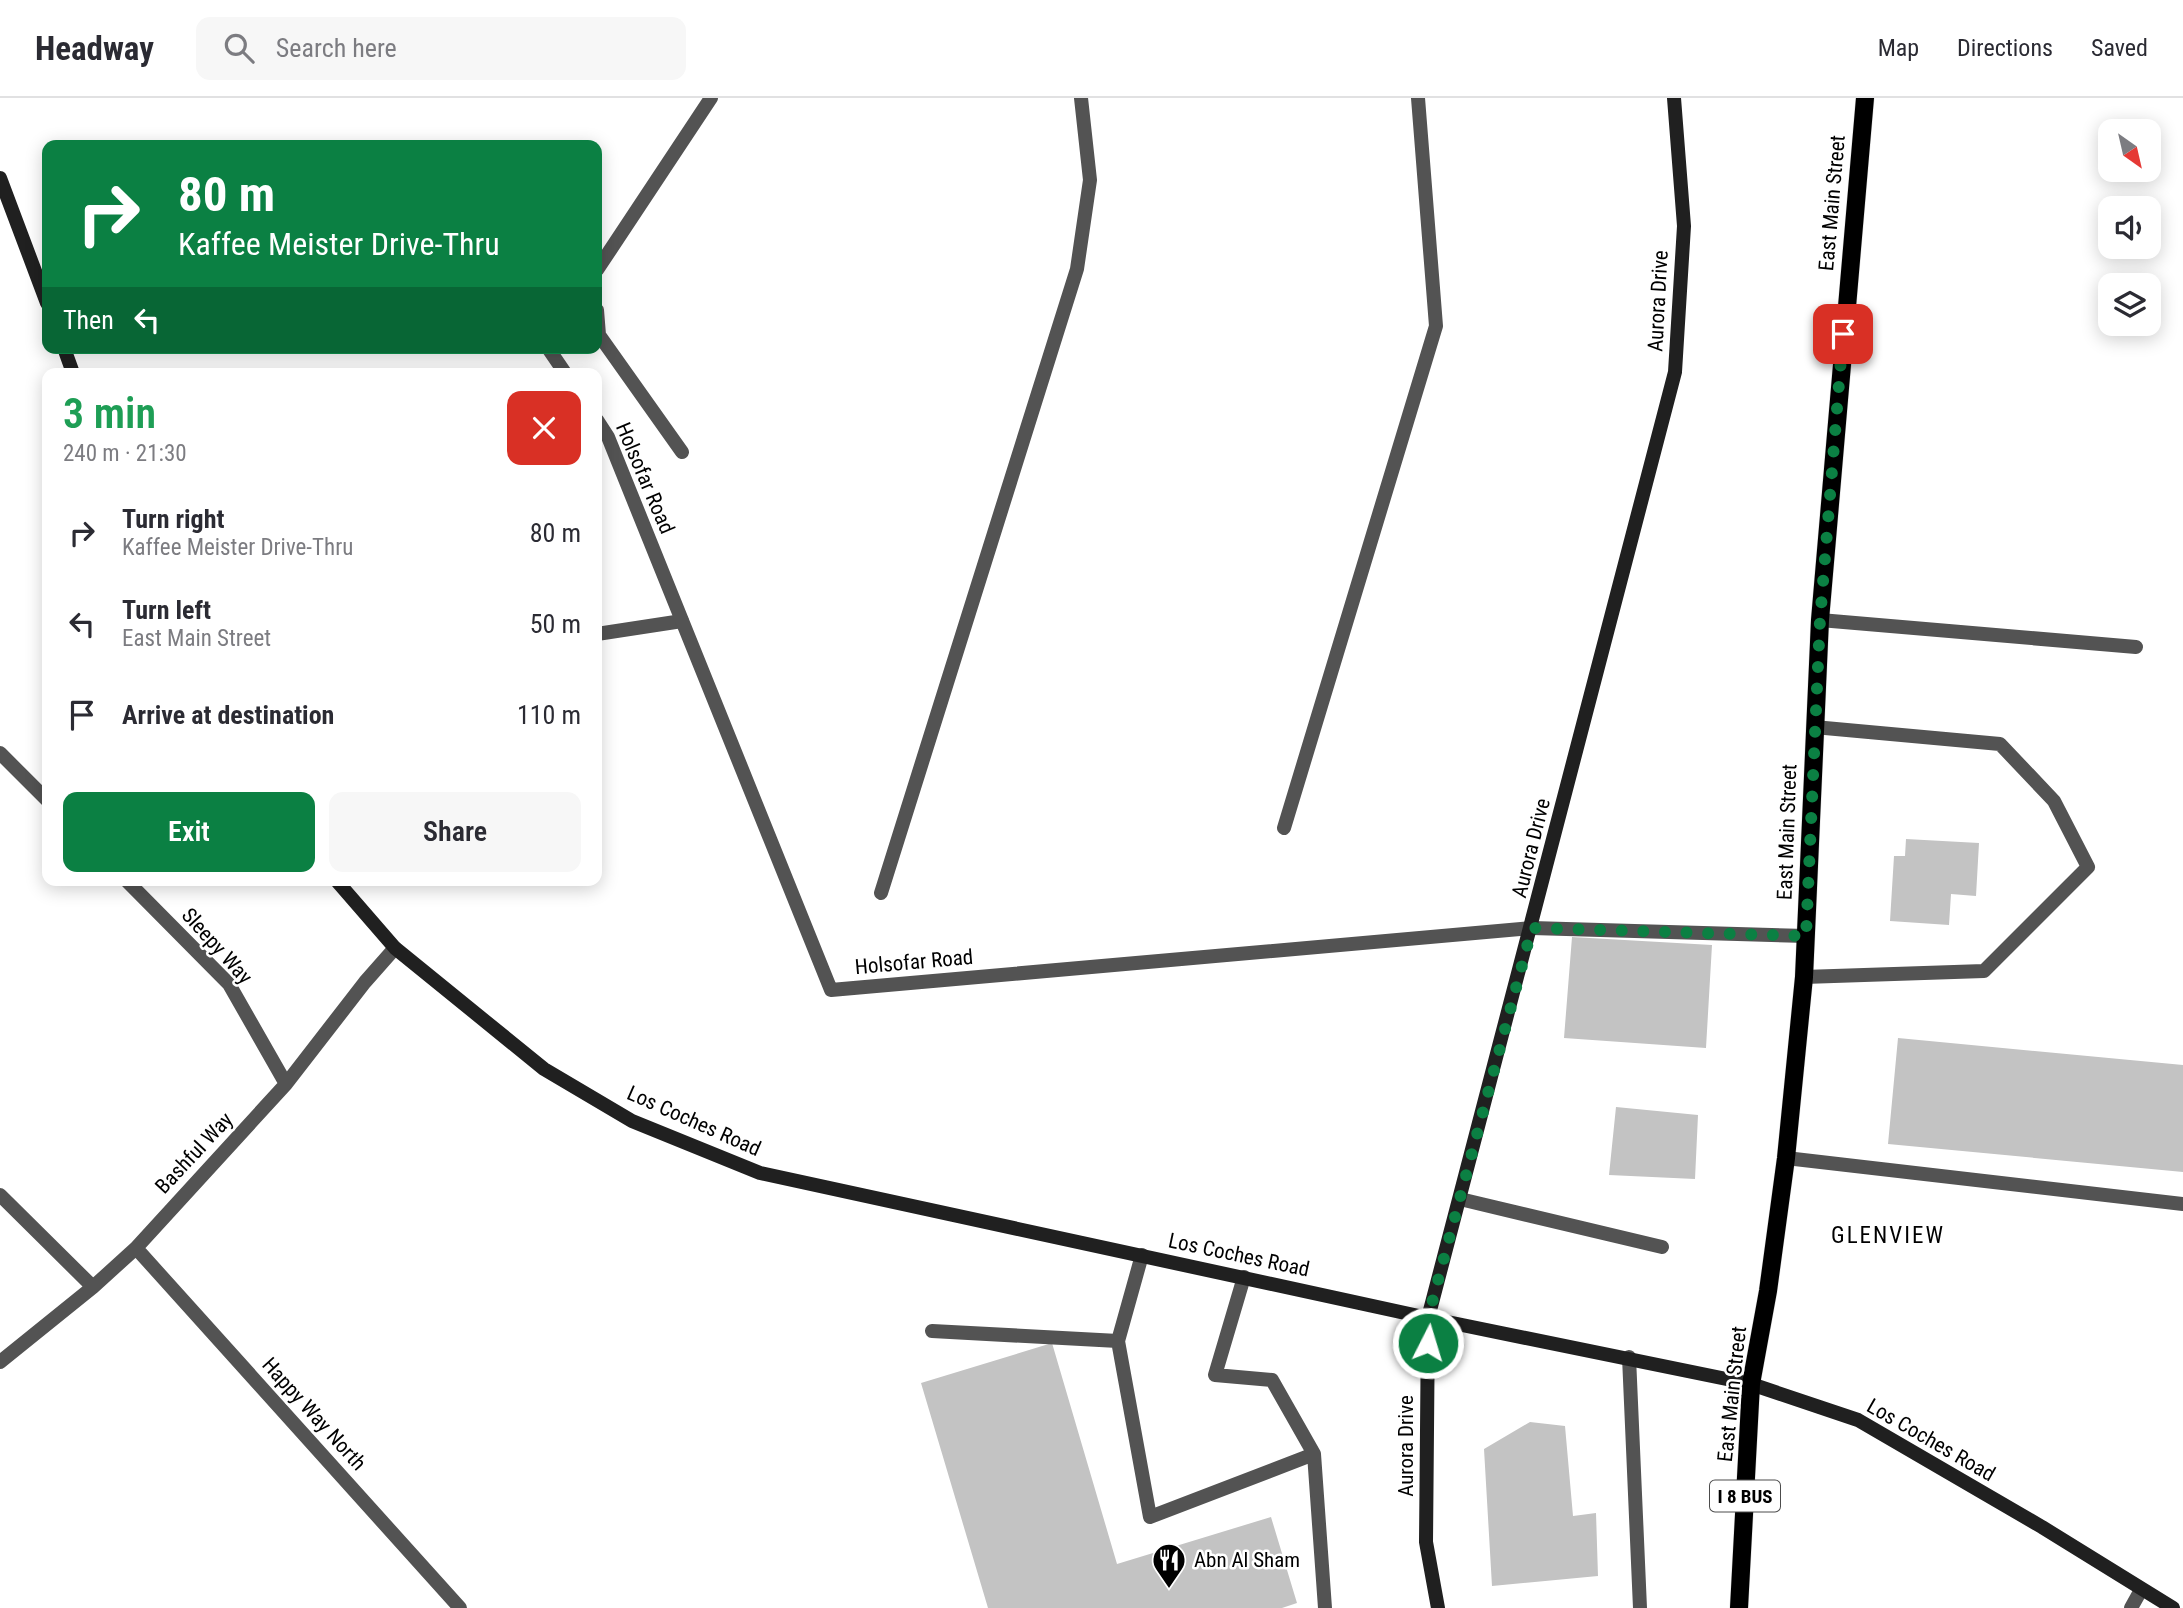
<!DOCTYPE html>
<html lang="en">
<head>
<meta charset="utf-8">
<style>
	body { margin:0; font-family:"Roboto Condensed",sans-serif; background:#f7f7f7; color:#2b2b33; height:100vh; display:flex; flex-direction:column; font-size:26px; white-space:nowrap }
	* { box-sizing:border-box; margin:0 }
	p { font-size:23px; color:#7c7c81 }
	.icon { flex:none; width:38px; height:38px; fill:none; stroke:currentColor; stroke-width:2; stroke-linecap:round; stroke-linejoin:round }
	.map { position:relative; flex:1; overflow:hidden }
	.details { position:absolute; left:42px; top:270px; width:560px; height:518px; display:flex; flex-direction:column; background:#fff; border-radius:14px; box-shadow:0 4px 18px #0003 }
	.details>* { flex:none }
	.banner { position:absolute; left:42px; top:42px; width:560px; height:214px; border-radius:14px; box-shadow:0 4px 18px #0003; background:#0b8043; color:#fff; overflow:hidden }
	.needle { width:46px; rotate:146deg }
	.buttons { position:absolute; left:2098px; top:21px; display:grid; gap:14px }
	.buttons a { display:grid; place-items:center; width:63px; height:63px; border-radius:14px; background:#fff; box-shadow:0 4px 18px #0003; font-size:35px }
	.pin { position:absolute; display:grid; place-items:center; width:60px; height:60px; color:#fff; margin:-30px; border-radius:14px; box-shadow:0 4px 10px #0006 }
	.me { position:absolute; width:77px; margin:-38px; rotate:5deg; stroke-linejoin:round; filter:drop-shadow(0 0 5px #0008) }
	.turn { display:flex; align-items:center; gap:24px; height:147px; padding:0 21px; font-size:32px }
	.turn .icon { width:91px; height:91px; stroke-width:2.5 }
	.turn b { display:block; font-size:49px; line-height:60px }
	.then { display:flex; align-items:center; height:66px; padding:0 21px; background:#0003; gap:14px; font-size:26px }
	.round { display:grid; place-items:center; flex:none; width:74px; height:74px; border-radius:14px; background:#f7f7f7 }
	.summary { display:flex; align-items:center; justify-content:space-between; height:119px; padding:0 21px }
	h1 { font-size:42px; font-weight:600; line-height:52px; color:#1e9e55 }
	.action { display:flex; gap:14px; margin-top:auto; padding:14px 21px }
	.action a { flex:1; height:80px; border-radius:14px; background:#0b8043; color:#fff; font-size:28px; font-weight:600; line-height:80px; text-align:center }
	.action a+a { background:#f7f7f7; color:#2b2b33 }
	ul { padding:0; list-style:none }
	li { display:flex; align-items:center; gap:21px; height:91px; padding:0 21px }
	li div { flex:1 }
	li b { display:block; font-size:26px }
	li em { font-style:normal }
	header { display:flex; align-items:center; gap:42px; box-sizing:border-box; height:98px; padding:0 35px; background:#fff; border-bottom:2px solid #e1e1e2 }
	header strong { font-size:33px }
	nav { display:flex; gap:38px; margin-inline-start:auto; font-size:24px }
	.search { width:490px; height:63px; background:#f7f7f7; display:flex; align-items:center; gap:18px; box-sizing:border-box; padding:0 24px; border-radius:14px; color:#7c7c81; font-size:26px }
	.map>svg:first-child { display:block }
	.building { fill:#c3c3c3 }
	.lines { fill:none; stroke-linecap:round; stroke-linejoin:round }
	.primary-casing { stroke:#dbdbdb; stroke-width:19 }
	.lane { stroke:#535353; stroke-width:14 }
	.street { stroke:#535353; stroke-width:14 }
	.secondary { stroke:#202020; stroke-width:14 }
	.primary { stroke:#000; stroke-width:18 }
	.route { stroke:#0b8043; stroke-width:12; stroke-dasharray:0 21.6 }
	.labels { text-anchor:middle; stroke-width:5; stroke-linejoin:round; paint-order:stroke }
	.shield { fill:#fff; stroke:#4c4c4c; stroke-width:2 }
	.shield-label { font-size:19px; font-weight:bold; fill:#000 }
	.street-label { font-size:21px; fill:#000; stroke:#fff }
	.poi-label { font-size:21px; fill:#000; stroke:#fff; text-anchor:start }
	.neighbourhood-label { font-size:23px; letter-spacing:2px; fill:#000; stroke:#fff }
</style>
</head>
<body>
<header>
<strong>Headway</strong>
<div class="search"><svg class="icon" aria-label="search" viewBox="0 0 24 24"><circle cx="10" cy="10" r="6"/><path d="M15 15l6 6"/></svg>Search here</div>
<nav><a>Map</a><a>Directions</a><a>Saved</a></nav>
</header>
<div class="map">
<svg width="2183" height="1510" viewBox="0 0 2183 1510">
	<rect width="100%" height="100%" fill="#fff"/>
	<!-- building -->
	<path class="building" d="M1906 741 1979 745 1976 798 1951 796 1949 827 1890 823 1894 758H1905Z
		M1572 839 1712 847 1706 950 1564 940Z
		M1898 940 2183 967V1074L1888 1046Z
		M1616 1009 1698 1017 1695 1081 1609 1077Z
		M1052 1245 1117 1466 1271 1419 1297 1505 1282 1510H988L921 1285Z
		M1530 1324 1565 1328 1573 1418 1596 1415 1598 1478 1492 1488 1484 1351Z"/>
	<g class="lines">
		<defs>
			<path id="primary" d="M1739 1510 1751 1286 1768 1193 1786 1060 1804 879 1820 522 1865 0"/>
		</defs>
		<!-- primary casing -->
		<use href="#primary" class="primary-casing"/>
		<!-- lane -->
		<path class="lane" d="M597 172 711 0
			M597 212 599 237 682 354
			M1820 522 2136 549
			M597 536 682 523
			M1284 730 1436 228 1418 0
			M881 795 1077 171 1090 82 1081 0
			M1532 830 1806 838
			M1804 879 1984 873 2088 769 2054 703 2000 646 1814 629
			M1786 1060 2183 1106
			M1460 1101 1662 1149
			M932 1233 1118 1243 1142 1157
			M1118 1243 1150 1419 1314 1356 1272 1282 1215 1277 1244 1179
			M1629 1259 1640 1510
			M1314 1356 1325 1510
			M2131 1510 2141 1492"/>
		<!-- street -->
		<path class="street" d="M548 250 565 275
			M597 322 608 339 831 892 1532 830
			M0 655 47 702
			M126 782 229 886 286 986
			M0 1097 93 1189
			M136 1150 460 1510
			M0 1264 93 1189 136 1150 286 986 365 884 395 850"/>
		<!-- secondary -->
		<path class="secondary" d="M0 80 47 205
			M64 250 73 275
			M336 782 395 850 544 971 632 1023 760 1075 1428 1220 1751 1286 1858 1322 2042 1429 2173 1510
			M1438 1510 1426 1444 1428 1220 1675 274 1684 128 1674 0"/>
		<!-- primary -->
		<use href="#primary" class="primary"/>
	</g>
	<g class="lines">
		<!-- route -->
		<path class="route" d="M1428 1245V1220L1532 830 1806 838 1820 522 1843 236"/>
	</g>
	<!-- icons -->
	<defs>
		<symbol id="restaurant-pin" viewBox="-11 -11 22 30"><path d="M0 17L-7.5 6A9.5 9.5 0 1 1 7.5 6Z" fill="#000" stroke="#fff"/><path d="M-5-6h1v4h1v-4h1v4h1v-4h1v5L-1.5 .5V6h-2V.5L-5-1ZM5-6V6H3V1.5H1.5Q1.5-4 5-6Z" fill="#fff"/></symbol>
	</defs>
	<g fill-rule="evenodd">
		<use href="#restaurant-pin" x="1150" y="1443" width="38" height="52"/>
	</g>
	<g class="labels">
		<!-- shield labels -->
		<rect class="shield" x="1710" y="1382.5" width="70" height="31" rx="5"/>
		<g class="shield-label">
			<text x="1745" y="1405">I 8 BUS</text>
		</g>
		<!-- street labels -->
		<g class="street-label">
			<text transform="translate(1832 105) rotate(-85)" y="7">East Main Street</text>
			<text transform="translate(1658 203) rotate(-87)" y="7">Aurora Drive</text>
			<text transform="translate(645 380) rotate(67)" y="7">Holsofar Road</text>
			<text transform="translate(1787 734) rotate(-88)" y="7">East Main Street</text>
			<text transform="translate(1531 750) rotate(-76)" y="7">Aurora Drive</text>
			<text transform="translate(217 848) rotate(48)" y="7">Sleepy Way</text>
			<text transform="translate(914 864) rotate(-5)" y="7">Holsofar Road</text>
			<text transform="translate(694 1023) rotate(24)" y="7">Los Coches Road</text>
			<text transform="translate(194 1055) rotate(-47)" y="7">Bashful Way</text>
			<text transform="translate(1239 1157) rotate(12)" y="7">Los Coches Road</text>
			<text transform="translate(1732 1296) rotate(-84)" y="7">East Main Street</text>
			<text transform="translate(314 1316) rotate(48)" y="7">Happy Way North</text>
			<text transform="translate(1931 1342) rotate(30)" y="7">Los Coches Road</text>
			<text transform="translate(1406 1348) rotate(-90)" y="7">Aurora Drive</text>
		</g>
		<!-- poi labels -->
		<g class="poi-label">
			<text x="1194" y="1469">Abn Al Sham</text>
		</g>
		<!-- neighbourhood labels -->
		<g class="neighbourhood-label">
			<text x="1888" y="1145">GLENVIEW</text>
		</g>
	</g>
</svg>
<div class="buttons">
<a><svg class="needle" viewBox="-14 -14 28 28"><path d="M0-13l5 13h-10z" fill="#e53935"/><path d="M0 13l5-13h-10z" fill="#7c7c81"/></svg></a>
<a><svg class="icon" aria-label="sound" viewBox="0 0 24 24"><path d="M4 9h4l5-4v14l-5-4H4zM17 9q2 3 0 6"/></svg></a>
<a><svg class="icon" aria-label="layers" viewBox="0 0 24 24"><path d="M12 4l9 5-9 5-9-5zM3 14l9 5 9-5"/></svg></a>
</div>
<div class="pin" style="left:1843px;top:236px;background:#d93025"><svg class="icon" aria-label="arrive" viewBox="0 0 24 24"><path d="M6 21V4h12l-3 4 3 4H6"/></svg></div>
<svg class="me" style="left:1428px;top:1245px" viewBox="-20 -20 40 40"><circle r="17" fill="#0b8043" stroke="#fff" stroke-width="3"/><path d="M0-11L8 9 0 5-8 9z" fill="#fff"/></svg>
<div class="banner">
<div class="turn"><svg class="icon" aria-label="right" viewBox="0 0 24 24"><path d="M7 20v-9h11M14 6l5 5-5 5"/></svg><div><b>80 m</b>Kaffee Meister Drive-Thru</div></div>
<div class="then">Then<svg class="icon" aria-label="left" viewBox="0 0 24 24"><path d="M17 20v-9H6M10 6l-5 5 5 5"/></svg></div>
</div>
<section class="details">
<div class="summary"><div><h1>3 min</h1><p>240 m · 21:30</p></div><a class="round" style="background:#d93025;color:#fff"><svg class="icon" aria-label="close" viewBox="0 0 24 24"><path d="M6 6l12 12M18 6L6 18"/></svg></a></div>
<ul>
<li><svg class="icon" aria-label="right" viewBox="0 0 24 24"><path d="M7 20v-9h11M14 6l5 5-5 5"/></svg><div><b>Turn right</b><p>Kaffee Meister Drive-Thru</p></div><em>80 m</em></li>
<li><svg class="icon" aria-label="left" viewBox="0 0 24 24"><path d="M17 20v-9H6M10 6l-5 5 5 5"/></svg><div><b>Turn left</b><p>East Main Street</p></div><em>50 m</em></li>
<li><svg class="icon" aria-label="arrive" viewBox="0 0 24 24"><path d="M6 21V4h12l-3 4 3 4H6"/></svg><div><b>Arrive at destination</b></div><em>110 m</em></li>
</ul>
<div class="action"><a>Exit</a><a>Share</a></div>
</section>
</div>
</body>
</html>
